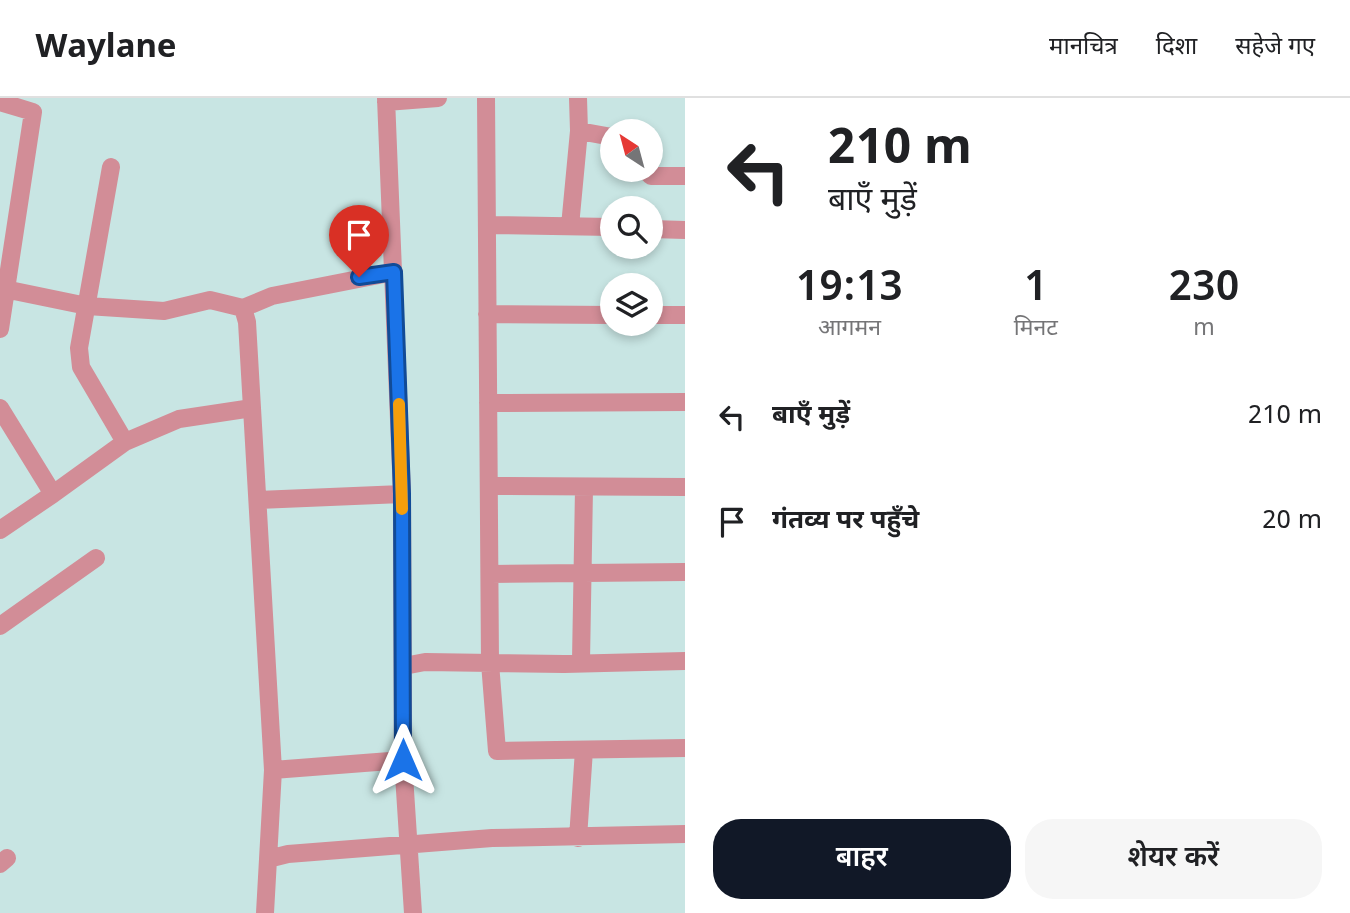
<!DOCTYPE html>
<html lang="hi">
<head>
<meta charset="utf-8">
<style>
	body { margin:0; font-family:Georgia,"Noto Sans Devanagari",serif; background:#f6f6f6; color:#202124; height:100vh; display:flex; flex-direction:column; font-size:26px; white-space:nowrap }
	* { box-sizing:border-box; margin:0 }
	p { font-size:23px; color:#757577 }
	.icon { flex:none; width:38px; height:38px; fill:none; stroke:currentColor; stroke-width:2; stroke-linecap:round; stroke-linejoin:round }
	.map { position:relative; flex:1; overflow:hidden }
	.panel { display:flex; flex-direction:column; background:#fff; width:665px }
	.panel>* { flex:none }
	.top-card { background:#fff; color:#202124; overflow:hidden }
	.needle { width:46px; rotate:324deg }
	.fabs { position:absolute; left:600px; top:21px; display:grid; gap:14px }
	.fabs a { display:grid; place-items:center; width:63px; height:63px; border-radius:50%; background:#fff; box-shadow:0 4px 10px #0003; font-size:35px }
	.pin { position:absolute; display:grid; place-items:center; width:60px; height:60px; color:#fff; margin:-72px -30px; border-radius:50% 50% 50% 0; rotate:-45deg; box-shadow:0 0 7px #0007 }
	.pin .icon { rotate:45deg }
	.me { position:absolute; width:77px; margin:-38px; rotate:0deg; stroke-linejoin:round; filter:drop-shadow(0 0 5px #0008) }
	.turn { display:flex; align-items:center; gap:24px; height:147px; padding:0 28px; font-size:32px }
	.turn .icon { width:91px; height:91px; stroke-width:2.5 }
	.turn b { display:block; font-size:49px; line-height:60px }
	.eta { display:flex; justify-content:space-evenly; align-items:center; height:119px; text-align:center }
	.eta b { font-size:42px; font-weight:600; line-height:49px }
	.primary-button { display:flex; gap:14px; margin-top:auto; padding:14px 28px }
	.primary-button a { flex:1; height:80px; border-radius:28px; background:#111827; color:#fff; font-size:28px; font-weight:600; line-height:80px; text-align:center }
	.primary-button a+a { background:#f6f6f6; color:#202124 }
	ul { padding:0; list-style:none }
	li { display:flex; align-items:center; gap:21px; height:105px; padding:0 28px }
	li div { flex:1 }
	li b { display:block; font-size:26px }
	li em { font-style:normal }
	header { display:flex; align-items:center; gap:42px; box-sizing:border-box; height:98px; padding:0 35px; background:#fff; border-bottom:2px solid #e0e0e0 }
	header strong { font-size:33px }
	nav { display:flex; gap:38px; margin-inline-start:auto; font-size:24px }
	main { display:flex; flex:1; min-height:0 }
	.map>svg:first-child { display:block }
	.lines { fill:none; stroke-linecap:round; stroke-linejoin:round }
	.minor { stroke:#d28d97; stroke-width:18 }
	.route-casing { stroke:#114b97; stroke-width:18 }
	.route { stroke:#1a73e8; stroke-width:12 }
	.slow { stroke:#f59e0b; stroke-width:12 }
</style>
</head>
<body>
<header>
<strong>Waylane</strong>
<nav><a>मानचित्र</a><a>दिशा</a><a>सहेजे गए</a></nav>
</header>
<main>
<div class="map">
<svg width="685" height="815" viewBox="0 0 685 815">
	<rect width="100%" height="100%" fill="#c8e5e3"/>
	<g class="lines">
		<!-- minor -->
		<path class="minor" d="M386 0 402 396 403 662 413 815
			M486 0 490 565 497 653 685 650
			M0 4 33 14 0 231
			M386 4 438 0
			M579 33 612 39
			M111 69 79 250 81 269 125 344
			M645 72 651 78H685
			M487 127 612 129
			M570 128 579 33 578 0
			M651 131 685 132
			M0 190 87 208 164 213 210 202 243 210 272 198 394 174
			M243 210 247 224 273 672 265 815
			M487 216 612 217
			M651 217H685
			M488 305 685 304
			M0 310 53 396 125 344 179 321 252 310
			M490 388 685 389
			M258 402 402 396
			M0 432 53 396
			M491 476 685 474
			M0 528 96 460
			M581 563 584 391
			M404 568 425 564 564 566 685 563
			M273 672 403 662
			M578 740 584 652
			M268 761 288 756 492 740 685 736
			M0 766 7 760"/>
	</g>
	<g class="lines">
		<defs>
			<path id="route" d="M359 179 394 174 402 396 403 662"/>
		</defs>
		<!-- route casing -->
		<use href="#route" class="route-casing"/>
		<!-- route -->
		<use href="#route" class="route"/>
		<!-- slow -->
		<path class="slow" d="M399 306 402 411"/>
	</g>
</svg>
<div class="fabs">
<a><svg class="needle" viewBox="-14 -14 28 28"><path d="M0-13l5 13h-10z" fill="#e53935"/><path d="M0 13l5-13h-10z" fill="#757577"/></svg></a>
<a><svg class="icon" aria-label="search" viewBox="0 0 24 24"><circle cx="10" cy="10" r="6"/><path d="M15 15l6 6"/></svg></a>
<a><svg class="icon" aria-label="layers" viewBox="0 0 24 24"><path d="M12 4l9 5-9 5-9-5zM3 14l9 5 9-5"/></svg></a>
</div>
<div class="pin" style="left:359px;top:179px;background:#d93025"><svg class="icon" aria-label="arrive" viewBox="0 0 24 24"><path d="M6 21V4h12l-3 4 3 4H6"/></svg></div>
<svg class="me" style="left:403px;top:662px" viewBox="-20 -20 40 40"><path d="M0-17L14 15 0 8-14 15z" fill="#1a73e8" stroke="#fff" stroke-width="4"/></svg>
</div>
<section class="panel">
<div class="top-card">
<div class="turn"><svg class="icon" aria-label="left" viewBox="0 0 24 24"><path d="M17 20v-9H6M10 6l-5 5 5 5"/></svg><div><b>210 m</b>बाएँ मुड़ें</div></div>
</div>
<div class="eta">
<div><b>19:13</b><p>आगमन</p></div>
<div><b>1</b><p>मिनट</p></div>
<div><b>230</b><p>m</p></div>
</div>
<ul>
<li><svg class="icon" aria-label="left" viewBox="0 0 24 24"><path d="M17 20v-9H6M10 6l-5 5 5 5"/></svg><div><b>बाएँ मुड़ें</b></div><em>210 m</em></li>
<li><svg class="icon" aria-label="arrive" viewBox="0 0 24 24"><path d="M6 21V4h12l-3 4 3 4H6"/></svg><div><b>गंतव्य पर पहुँचे</b></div><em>20 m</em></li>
</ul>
<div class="primary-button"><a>बाहर</a><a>शेयर करें</a></div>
</section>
</main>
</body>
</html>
